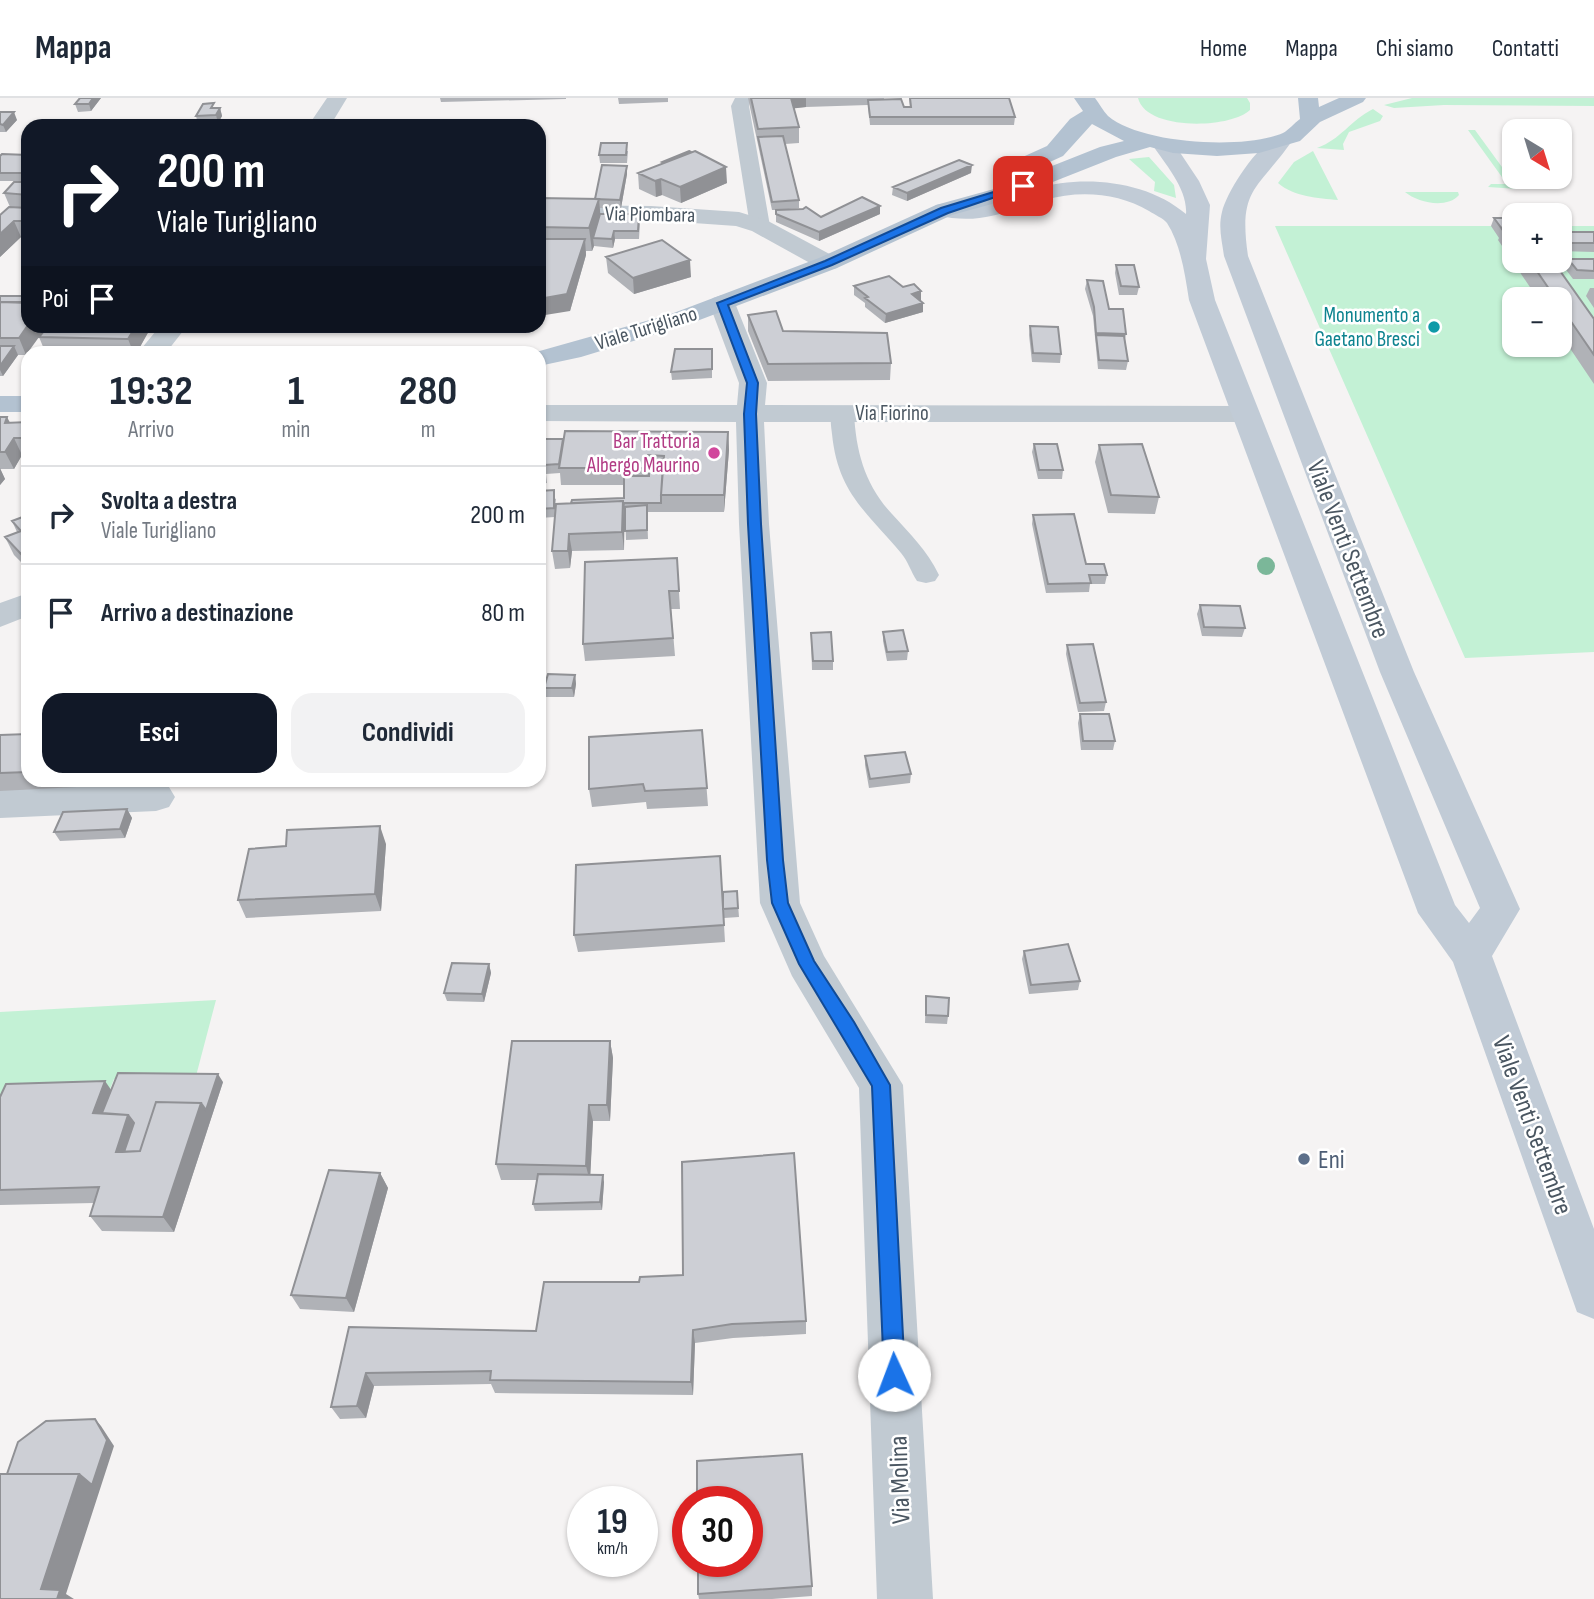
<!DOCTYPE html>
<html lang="it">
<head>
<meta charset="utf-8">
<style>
	body { margin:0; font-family:"Sofia Sans Condensed",sans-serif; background:#f2f2f3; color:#1f2937; height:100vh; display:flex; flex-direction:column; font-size:26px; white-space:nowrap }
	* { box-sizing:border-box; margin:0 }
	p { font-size:23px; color:#747a83 }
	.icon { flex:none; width:38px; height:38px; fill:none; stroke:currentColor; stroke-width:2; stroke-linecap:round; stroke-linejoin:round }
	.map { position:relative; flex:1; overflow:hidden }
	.panel { position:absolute; left:21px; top:248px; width:525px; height:441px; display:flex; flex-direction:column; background:#fff; border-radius:21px; box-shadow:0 2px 5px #0004 }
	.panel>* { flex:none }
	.guide { position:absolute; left:21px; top:21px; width:525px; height:214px; border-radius:21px; box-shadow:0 2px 5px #0004; background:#111827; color:#fff; overflow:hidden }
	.needle { width:46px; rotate:142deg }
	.buttons { position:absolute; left:1502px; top:21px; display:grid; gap:14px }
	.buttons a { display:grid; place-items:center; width:70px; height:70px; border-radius:14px; background:#fff; box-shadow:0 2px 5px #0004; font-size:35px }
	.speed { position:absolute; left:567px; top:1388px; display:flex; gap:14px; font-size:35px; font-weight:700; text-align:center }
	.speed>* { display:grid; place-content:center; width:91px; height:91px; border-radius:50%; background:#fff; box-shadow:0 2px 5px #0004; line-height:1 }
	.speed small { font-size:18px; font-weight:400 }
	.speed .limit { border:10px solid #d22; background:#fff; color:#111 }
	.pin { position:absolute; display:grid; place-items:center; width:60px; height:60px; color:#fff; margin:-30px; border-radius:14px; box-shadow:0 4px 10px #0006 }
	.me { position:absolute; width:77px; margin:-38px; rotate:358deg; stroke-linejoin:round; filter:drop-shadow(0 0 5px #0008) }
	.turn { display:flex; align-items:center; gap:24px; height:147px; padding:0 21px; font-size:32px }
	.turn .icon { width:91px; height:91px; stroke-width:2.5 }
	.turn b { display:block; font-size:49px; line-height:60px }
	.then { display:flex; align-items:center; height:66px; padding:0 21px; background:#0003; gap:14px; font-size:26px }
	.eta { display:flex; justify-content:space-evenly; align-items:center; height:119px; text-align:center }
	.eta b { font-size:42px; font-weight:700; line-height:49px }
	.primary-button { display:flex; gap:14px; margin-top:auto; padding:14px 21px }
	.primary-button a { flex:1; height:80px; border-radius:21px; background:#111827; color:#fff; font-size:28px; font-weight:700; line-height:80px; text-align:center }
	.primary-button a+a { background:#f2f2f3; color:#1f2937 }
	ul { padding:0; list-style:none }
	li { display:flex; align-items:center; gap:21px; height:98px; padding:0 21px; border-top:2px solid #e0e1e3 }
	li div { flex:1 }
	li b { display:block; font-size:26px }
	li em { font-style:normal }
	header { display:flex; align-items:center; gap:42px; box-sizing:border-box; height:98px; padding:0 35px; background:#fff; border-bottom:2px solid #e0e1e3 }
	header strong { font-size:33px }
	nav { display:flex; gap:38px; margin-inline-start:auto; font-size:24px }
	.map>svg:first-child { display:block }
	.green { fill:#c3f1d5; fill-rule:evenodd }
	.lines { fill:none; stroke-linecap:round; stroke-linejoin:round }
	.service { fill:#c1cad2; fill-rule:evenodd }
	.minor { fill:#c1cad2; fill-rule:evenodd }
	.secondary { fill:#c1cbd6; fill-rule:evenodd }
	.primary { fill:#b3c2d1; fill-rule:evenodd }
	.tree { fill:#7bb799 }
	.wall { fill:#b0b2b7 }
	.shaded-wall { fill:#909195 }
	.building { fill:#cdcfd5; stroke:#909195; stroke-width:2 }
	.route { fill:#1a73e8; stroke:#114b97; stroke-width:2 }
	.culture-dot { fill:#0f9aa8; stroke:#fff; stroke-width:2.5 }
	.hotel-dot { fill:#d1479c; stroke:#fff; stroke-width:2.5 }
	.service-dot { fill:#5c6f8a; stroke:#fff; stroke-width:2.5 }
	.labels { text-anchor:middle; stroke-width:5; stroke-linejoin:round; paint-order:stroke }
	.far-street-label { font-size:21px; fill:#4a5661; stroke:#fff }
	.far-culture-label { font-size:21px; fill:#0d838f; stroke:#fff; text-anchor:end }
	.far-hotel-label { font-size:21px; fill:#b23c85; stroke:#fff; text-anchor:end }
	.street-label { font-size:26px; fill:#4a5661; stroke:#fff }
	.service-label { font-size:26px; fill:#4e5e75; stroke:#fff; text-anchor:start }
</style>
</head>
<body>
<header>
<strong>Mappa</strong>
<nav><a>Home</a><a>Mappa</a><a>Chi siamo</a><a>Contatti</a></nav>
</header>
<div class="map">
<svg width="1594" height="1501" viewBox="0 0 1594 1501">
	<rect width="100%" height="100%" fill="#f5f3f3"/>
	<!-- green -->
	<path class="green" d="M1138 0H1247L1250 5V12C1230 31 1146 33 1138 0Z
		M1412 0H1594V8L1444 7 1394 10 1384 7Z
		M1373 11 1383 18 1380 23 1349 34 1343 46 1344 52 1317 50C1340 42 1351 22 1373 11Z
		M1468 32H1475L1518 91 1488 89 1491 86H1507Z
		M1313 53 1335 96 1338 102C1318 100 1294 99 1278 85L1294 64Z
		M1149 59 1174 87 1176 100 1154 93 1155 84 1129 61Z
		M1405 94H1458L1459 97C1447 111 1418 105 1405 94Z
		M1275 128H1514V163H1559V128H1594V554L1465 560ZM1514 201H1559V247H1514Z
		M216 902 196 978 114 981 110 991 0 1020V914Z"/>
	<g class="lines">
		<!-- service -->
		<path class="service" d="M735 0H751L749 8 770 128 760 134 750 128 731 8Z
			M842 308 850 310 854 315C856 354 865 387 892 416 910 436 927 452 939 477L935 483 926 485 917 483C911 474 908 463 901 455 866 413 838 395 832 336 831 327 829 318 834 310Z"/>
		<!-- minor -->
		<path class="minor" d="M327 0H347L330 28H308Z
			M539 107 651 108 739 114 768 123 837 160 840 165 837 170 828 172 819 170 752 133 736 128 651 122 539 121Z
			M722 197 731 200 735 205 767 285 765 307 1245 308 1255 310 1259 316 1255 322 1245 324H764L769 426 800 805 824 858 903 987 933 1501H877L859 990 792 878 760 805 739 426 736 324 539 323V307H737L739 285 709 205 713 200Z
			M160 228H187L165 256H137Z
			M28 495V518L0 529V505Z
			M156 685 169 689 175 699 169 709 156 713 0 720V692Z"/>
		<!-- secondary -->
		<path class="secondary" d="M1281 37 1289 38 1292 43C1257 93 1238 90 1248 158L1414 574 1520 811 1492 858 1594 1131V1221L1577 1214 1453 864 1418 815 1189 202C1185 177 1181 147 1167 125 1163 120 1155 117 1149 113 1118 95 1080 92 1045 102 1004 113 981 128 936 117L932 112 936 107C950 103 965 110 979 108 998 105 1017 95 1036 90 1084 77 1146 82 1186 116 1188 91 1165 66 1152 46L1155 41H1171L1199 83 1210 107 1206 161 1215 202 1455 807 1469 825 1480 810 1380 574 1224 158C1222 143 1218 129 1222 114 1227 93 1260 42 1281 37Z"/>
		<!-- primary -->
		<path class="primary" d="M1074 0H1095C1099 5 1103 13 1108 18 1141 46 1244 52 1283 35 1289 32 1294 25 1300 21L1298 0H1318L1319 9 1339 0H1366L1363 4 1320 24 1300 43 1259 55 1217 58 1173 55 1150 49 1116 59 1010 101 952 117 837 170 689 226 581 259 539 268V256H529L671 216 819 160 936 107 994 91 1100 49 1124 43 1092 26 1063 58 1030 73H1014L1011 68 1014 63 1047 48 1070 21 1083 13Z
			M0 298H28V314H0Z"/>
	</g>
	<!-- trees -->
	<circle class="tree" cx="1266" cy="468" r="9"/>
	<!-- wall -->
	<path class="wall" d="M101 0 91 13 78 14 75 6Z
		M440 0H566V1L441 4Z
		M618 0H668V4L619 6Z
		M748 0H884V2L904 9H910L909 0H1009L1015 19 1014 27H870L868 7 806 9 793 10 799 29V45L785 46 799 102V110L778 112 821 119 880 116 819 143 776 124V112H772Z
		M215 10H220L222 18 218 25 198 26 196 18Z
		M0 14 17 22 6 34H0Z
		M628 53 627 65H600L599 57Z
		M28 57V83H0V58Z
		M662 64 727 85 681 105 662 97 656 99 639 91 638 75 662 66Z
		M627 68V76L621 110H600V116L640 124 639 141H615L613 150 594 148 592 153H586V157L570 213 540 152H539V100L595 101Z
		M971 75 907 103 892 97 893 89Z
		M28 84V139H21L0 159V117L10 109 4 95Z
		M1494 120 1514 123V163H1553L1594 221V286L1559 234V201H1538L1498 142 1499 140 1491 128Z
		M1559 134H1594V154L1559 153Z
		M606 159 691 179 634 196 608 175Z
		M1568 161H1594V181H1573L1564 169Z
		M1116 167 1139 189 1137 197H1119L1115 175Z
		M1087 182 1109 211 1126 236 1125 241 1128 263 1126 272 1098 271 1093 218 1085 191Z
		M854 188 903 189 921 193 920 202 923 214 885 225 865 209V205L854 197Z
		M1590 190H1594V210L1586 198Z
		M0 198H28L26 257H18L3 278H0Z
		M748 217 783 233 891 265 890 282 768 283 748 233Z
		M48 228H162L159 232 150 231 136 256H46L39 239Z
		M1030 228 1061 256 1060 265 1032 264 1029 237Z
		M712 251V280L672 282 671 274Z
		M0 319 10 325 28 324V357H22L14 371H0L5 381 0 387Z
		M728 334 729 352 724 414H647L648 441 626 442 625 414 624 452 572 453 570 470 555 471 552 453 555 419 539 420V393L556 401 555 410 571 405 624 400V387H561L560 375 546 376 547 385 539 386V341H563Z
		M1034 346 1063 372 1062 381H1038L1032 354Z
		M1099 347 1159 399 1155 416 1108 415 1095 364Z
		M28 417V471L14 457 5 439 17 434 12 423Z
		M1033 417 1086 466 1107 477 1105 486H1090L1089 494 1046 495 1032 426Z
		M677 460 680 511H671L675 558 585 563 583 546Z
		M1200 507 1245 530 1242 539 1202 538 1197 516Z
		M883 534 908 553 907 562 887 563 883 543Z
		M811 535 833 563V572H812Z
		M1067 547 1106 604 1104 613 1078 614 1066 556Z
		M575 577 576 586 574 599H545L544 590Z
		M1080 616 1115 643 1113 652H1081L1078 625Z
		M702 632 708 708 647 711 646 704 592 709 589 691Z
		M28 636V682H211L0 693V637Z
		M865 658 911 676 910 685 869 690 865 667Z
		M127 711 132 720 125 740 60 743 54 734Z
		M386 746 381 813 246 820 238 802Z
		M720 758 725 844 578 854 574 837Z
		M737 793 739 819 724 820 723 794Z
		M1024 853 1080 883 1078 892 1029 896 1022 861Z
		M489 866 491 875 484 904 447 903 444 895Z
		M926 898 948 918 947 926 925 925Z
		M610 943 613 960 610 1023H593L590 1077 604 1084 602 1112 535 1113 533 1106 537 1082H501L496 1066Z
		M223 984 174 1134 102 1133 90 1118 94 1105 0 1107V999Z
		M380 1075 388 1090 354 1214 300 1211 291 1197Z
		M806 1223V1236L733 1240 695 1245 693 1297 495 1295 491 1286 374 1288 366 1320 340 1321 331 1309 349 1229 536 1233Z
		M812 1488V1498L772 1501H699L698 1496Z"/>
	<!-- shaded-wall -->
	<path class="shaded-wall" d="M93 0H101L91 13 89 6Z
		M789 0H806V9L789 11Z
		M220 10 222 18 218 25 216 17Z
		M14 14 17 22 6 34 3 27Z
		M972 67 971 75 907 103V95Z
		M627 68V76L621 110 620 102Z
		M726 69 727 85 681 105 680 89Z
		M661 81 662 97 656 99 655 83Z
		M599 101 601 124 593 140 594 148 592 153 589 130Z
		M880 108V116L819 143V134Z
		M14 123 21 139 0 159V136Z
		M614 133 615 141 613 150 612 141Z
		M585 141 586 157 570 213 539 218V201Z
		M690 162 691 179 634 196 633 180Z
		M921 193V202L911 205 912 196Z
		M923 205V214L885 225 886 216Z
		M28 227 47 228 26 257 19 240Z
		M136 228H149L150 231 136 256H134L128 241Z
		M461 228H488L462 232Z
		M14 248 18 257 3 278 0 272V268Z
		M7 319 16 336 14 340 22 357 14 371 5 354V325Z
		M28 332V350L23 340Z
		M728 334 729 352 724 414V397Z
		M0 370 5 381 0 387Z
		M623 403 624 421V452L622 434Z
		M569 436 572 453 570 470 568 453Z
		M28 455V468L22 457Z
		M575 577 576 586 574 599 572 590Z
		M127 711 132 720 125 740 120 731Z
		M380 728 386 746 381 813 375 796Z
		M489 866 491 875 484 904 482 896Z
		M610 943 613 960 610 1023 607 1007Z
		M218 976 223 984 174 1134 163 1119 201 1005Z
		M105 983 116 999 108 1023 93 1015Z
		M589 1007 593 1023 590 1084 586 1068Z
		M128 1017 139 1033 130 1061 116 1054Z
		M380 1075 388 1090 354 1214 346 1200Z
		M603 1077 604 1084 602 1112 600 1104Z
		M693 1232 695 1245 693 1297 691 1284Z
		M366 1275 374 1288 366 1320 357 1308Z
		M95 1321 101 1328 114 1348 66 1496 74 1501H56L41 1491Z"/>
	<!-- building -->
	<path class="building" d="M80 0H93L89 6H75Z
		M751 0H791L799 29 758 31Z
		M910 0H1009L1015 19H870L868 2 901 1 904 9H911Z
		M214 5 211 10H220L216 17 196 18 203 6Z
		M0 14H14L3 27 0 26Z
		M783 38 799 102 772 104 758 39Z
		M601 45H627L626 57H599Z
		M689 53 691 54 664 65 662 64Z
		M695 53 726 69 680 89 661 81 655 83 638 75Z
		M2 56 28 57V75H0V58Z
		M959 62 972 67 907 95 893 89Z
		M602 67 627 68 620 102 595 101Z
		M14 84H28V97L4 95Z
		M862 99 880 108 819 134 776 116V112L803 111 806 109 821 119Z
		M539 100 599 101 589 130 539 129Z
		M9 109 28 110V123H14L0 136V117Z
		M600 116H639L638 133H614L612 141 593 140Z
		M1494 120H1512L1514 125H1504L1502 131Z
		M1504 125H1514V139Z
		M1559 134H1594V145H1559Z
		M544 141H585L567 196 539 201V155Z
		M662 142 690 162 633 180 606 159Z
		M1568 161H1594V173L1577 172Z
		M1530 163H1553L1594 221V257L1559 206V201H1556Z
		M1116 167H1134L1139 189 1121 188Z
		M889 178 903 189 914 186 921 193 912 196 923 205 886 216 865 200 868 199 854 188Z
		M1087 182 1103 183 1109 211H1123L1126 236 1096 235 1094 209Z
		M0 198H28V205L0 204Z
		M0 204H28V227L19 240H0Z
		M776 213 783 233 887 235 891 265 768 266 748 217Z
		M48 228H136L128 241 39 239Z
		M1030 228 1058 229 1061 256 1033 255Z
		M1096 237 1124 238 1128 263 1099 262Z
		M0 248H14L0 268Z
		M675 251H712V271L671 274Z
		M0 319H7L5 325 28 324V332L23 340H14L5 354H0Z
		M565 333 728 334 724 397H661L664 358 648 357V370H559Z
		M539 341H563L559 366 544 367 543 359 539 360Z
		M1034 346H1057L1063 372H1039Z
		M1142 346 1159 399 1111 397 1099 347Z
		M543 359 544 368H539V360Z
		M649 366H663L661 397V405H624L623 411V403L571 405 572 402 624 400V378H649Z
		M554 392V410L539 411V393Z
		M623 403 622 434 569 436 568 453H552L556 406Z
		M647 407V432L625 433V409Z
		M1074 416 1086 466H1104L1107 477H1089L1091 485 1048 486 1033 417Z
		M28 417V455L22 457 5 439 21 433 12 423Z
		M677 460 679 493H669L673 540 583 546 585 464Z
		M1200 507 1240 508 1245 530 1204 529Z
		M903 532 908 553 887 554 883 534Z
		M831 534 833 563H813L811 535Z
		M1093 546 1106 604 1080 605 1067 547Z
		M548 576 575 577 572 590H544Z
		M1080 616H1109L1115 643H1083Z
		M702 632 707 690 645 693 643 686 589 691V639Z
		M28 636V674L0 675V637Z
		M905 654 911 676 870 681 865 658Z
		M127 711 120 731 54 734 63 714Z
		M380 728 375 796 238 802 249 751 286 748 287 732Z
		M720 758 724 827 574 837 576 767Z
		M737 793 738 810 723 811V794Z
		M1068 846 1080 883 1031 887 1024 853Z
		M452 865 489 866 482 896 444 895Z
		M926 898 949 900 948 918 926 917Z
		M512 943H610L607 1007H589L586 1068 496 1066Z
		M118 975 218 976 206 1012 201 1005 156 1004 140 1053 124 1054 134 1025 128 1017 102 1015Z
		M105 983 93 1015 128 1017 116 1054 140 1053 156 1004 201 1005 163 1119 90 1118 99 1089 0 1092V999L6 986Z
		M794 1055 806 1223 732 1226 693 1232 691 1284 490 1282 491 1273 366 1275 357 1308 331 1309 349 1229 536 1233 544 1184H639L640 1179 683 1177 682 1064Z
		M329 1072 380 1075 346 1200 291 1197Z
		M538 1076 603 1077 600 1104 533 1106Z
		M95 1321 107 1342 92 1387 79 1376H7L18 1344 46 1323Z
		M802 1356 812 1488 698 1496V1463H747V1404H697V1363Z
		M0 1376H79L41 1491 60 1492 57 1501H0Z"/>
	<!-- route -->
	<path class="route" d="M1020 86 1028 88 948 115 832 167 728 207 758 285 756 316 761 426 783 762 788 805 814 863 854 924 890 987 905 1277 902 1285 894 1288 887 1285 884 1277 872 988 799 866 772 805 767 762 748 426 744 316 747 285 717 205 825 163 941 110Z"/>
	<!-- markers -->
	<circle class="culture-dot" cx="1434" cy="229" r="7"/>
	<circle class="hotel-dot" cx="714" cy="355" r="7"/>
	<circle class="service-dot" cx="1304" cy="1061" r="7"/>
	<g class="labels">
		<!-- far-street labels -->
		<g class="far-street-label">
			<text transform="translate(650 116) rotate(1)" y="7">Via Piombara</text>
			<text transform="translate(646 230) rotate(-17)" y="7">Viale Turigliano</text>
			<text x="892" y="322">Via Fiorino</text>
		</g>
		<!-- far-culture labels -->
		<g class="far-culture-label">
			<text x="1420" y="224">Monumento a<tspan x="1420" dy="24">Gaetano Bresci</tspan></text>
		</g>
		<!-- far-hotel labels -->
		<g class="far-hotel-label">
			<text x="700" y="350">Bar Trattoria<tspan x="700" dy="24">Albergo Maurino</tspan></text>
		</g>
		<!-- street labels -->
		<g class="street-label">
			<text transform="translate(1349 451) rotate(69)" y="9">Viale Venti Settembre</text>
			<text transform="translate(1533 1027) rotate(70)" y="9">Viale Venti Settembre</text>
			<text transform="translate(899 1382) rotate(-92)" y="9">Via Molina</text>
		</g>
		<!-- service labels -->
		<g class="service-label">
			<text x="1318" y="1070">Eni</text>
		</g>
	</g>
</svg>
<div class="buttons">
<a><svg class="needle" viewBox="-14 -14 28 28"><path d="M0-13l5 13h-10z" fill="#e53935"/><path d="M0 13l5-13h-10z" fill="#747a83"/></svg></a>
<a>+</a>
<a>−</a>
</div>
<div class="speed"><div>19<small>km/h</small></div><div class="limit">30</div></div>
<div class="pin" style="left:1023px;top:88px;background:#d93025"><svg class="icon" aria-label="arrive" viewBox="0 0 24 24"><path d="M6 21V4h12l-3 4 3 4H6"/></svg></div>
<svg class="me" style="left:894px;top:1277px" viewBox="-20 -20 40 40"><circle r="19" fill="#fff"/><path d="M0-13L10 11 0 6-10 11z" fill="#1a73e8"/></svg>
<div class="guide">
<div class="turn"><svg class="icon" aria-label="right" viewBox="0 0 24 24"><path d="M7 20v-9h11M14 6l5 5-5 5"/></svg><div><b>200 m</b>Viale Turigliano</div></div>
<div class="then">Poi<svg class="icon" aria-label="arrive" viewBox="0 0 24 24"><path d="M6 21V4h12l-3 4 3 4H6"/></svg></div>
</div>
<section class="panel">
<div class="eta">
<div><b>19:32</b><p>Arrivo</p></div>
<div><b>1</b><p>min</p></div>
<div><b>280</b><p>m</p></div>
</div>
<ul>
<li><svg class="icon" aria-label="right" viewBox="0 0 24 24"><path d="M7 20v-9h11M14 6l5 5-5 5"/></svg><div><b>Svolta a destra</b><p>Viale Turigliano</p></div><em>200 m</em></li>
<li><svg class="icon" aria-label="arrive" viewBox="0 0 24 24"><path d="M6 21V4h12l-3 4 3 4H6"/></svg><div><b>Arrivo a destinazione</b></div><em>80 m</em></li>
</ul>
<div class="primary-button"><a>Esci</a><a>Condividi</a></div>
</section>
</div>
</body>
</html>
